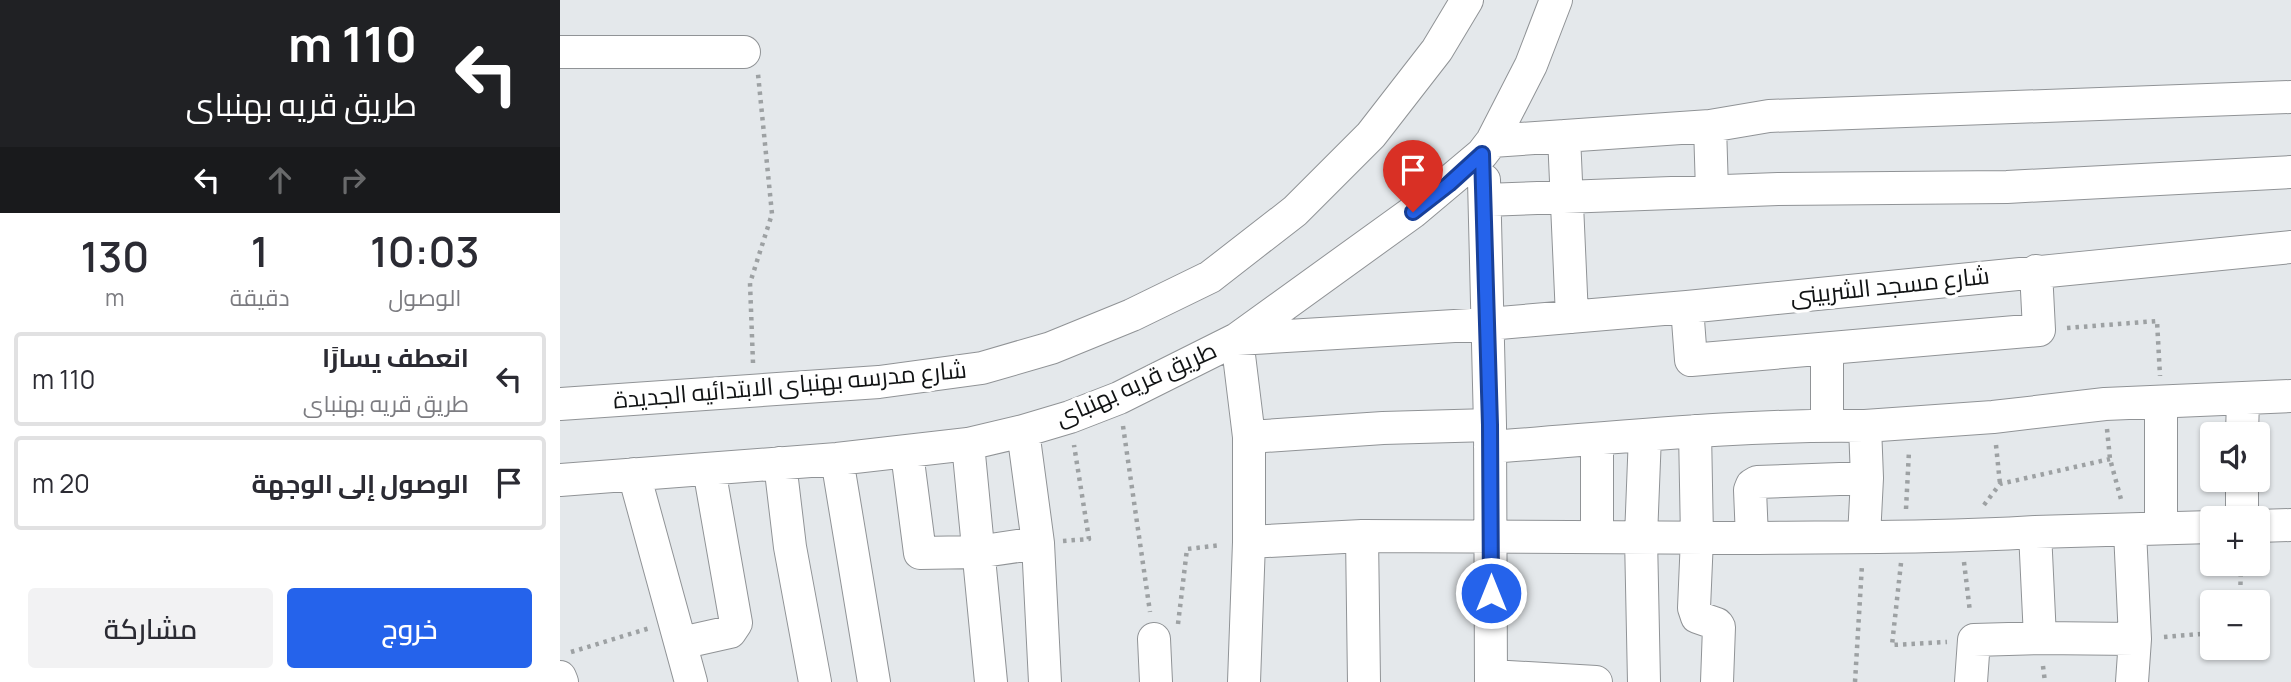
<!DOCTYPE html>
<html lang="ar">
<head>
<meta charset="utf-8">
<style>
	body { margin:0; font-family:Manrope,Cairo,sans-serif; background:#f2f2f3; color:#2b2b33; direction:rtl; height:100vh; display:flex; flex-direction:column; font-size:26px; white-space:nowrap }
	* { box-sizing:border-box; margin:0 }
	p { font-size:23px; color:#7c7c81 }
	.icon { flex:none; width:38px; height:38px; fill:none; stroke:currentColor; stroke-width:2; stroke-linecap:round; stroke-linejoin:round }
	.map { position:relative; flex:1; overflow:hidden; direction:ltr }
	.panel { display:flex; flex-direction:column; background:#fff; width:560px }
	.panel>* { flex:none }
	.guide { background:#202124; color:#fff; overflow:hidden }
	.fabs { position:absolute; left:1640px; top:422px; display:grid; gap:14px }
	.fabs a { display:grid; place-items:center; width:70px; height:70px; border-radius:7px; background:#fff; box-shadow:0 2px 5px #0004; font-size:35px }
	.pin { position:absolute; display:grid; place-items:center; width:60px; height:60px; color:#fff; margin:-72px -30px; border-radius:50% 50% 50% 0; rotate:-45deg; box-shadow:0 0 7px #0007 }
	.pin .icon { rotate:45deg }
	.me { position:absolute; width:77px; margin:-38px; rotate:0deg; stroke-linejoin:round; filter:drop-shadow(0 0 5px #0008) }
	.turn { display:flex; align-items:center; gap:24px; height:147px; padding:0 28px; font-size:32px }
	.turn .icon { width:91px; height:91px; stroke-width:2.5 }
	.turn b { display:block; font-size:49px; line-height:60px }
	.lanes { display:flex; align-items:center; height:66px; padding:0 28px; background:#0003; justify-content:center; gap:35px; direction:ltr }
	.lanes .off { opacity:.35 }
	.eta { display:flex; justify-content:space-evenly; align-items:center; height:119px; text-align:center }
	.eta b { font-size:42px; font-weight:600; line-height:49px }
	.button { display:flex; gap:14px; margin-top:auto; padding:14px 28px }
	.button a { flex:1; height:80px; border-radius:7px; background:#2563eb; color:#fff; font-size:28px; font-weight:600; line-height:80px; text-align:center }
	.button a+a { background:#f2f2f3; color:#2b2b33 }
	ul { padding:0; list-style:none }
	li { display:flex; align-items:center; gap:21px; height:94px; margin:0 14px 10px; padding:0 14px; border:4px solid #e1e1e2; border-radius:7px }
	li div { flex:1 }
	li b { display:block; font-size:26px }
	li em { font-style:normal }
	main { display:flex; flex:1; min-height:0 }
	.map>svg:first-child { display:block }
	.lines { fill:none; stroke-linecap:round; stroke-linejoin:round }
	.street-casing { stroke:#909396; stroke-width:34 }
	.path { stroke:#9da1a3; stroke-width:4.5; stroke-dasharray:3.5 5; stroke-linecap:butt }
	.street { stroke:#fff; stroke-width:32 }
	.route-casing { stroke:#184099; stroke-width:18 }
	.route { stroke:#2563eb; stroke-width:12 }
	.labels { text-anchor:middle; stroke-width:7; stroke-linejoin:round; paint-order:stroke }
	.street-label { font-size:24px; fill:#111314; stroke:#fff }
</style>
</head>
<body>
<main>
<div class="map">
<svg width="1731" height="682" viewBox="0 0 1731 682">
	<rect width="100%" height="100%" fill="#e4e8eb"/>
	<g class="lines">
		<defs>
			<path id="street" d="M0 52H184
				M1150 126 1152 191
				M1004 136 1012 317
				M932 141 1150 126 1209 116 1731 97
				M924 180 930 425 931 682
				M925 200 1218 189 1447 187 1731 172
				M1127 307 1131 360 1479 330 1476 271
				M1601 402V527
				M0 404 319 382 422 368 491 348 572 315 650 277 735 211 811 135 877 50 907 0
				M1267 425V350
				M1305 426 1433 417 1545 404 1731 396
				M463 431 478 543 485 682
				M1135 431 1137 538 1134 608 1137 617 1157 624 1159 627 1157 682
				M1682 434 1683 400
				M689 437 823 428 930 425
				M1037 439V537
				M408 444 431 682
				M930 447C1055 438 1180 424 1305 426L1307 478 1304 537
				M347 453 360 553 417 552 478 543
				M277 459 314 682
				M220 463 230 547 255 682
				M74 474 131 682
				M0 480 277 459 408 444 463 431 510 417 559 398 677 339 853 212 922 154 932 141 971 65 996 0
				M1682 518V480
				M1698 526 1731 525
				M1570 531 1575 639 1572 682
				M802 536 804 682
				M1192 538C1286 537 1381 538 1475 532
				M689 542 802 536 1192 538 1190 490 1192 485 1197 482 1307 478
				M1480 638 1475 532 1652 527
				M594 639 596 682
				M121 643 170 632 176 623 149 469
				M931 676 1036 682
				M0 677 2 682
				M684 682 689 542V437L677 339 928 324 1127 307 1731 247
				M1084 682 1081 537 1085 435
				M1411 682 1414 640 1480 638 1575 639"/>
		</defs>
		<!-- street casing -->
		<use href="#street" class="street-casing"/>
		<!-- path -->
		<path class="path" d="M1507 328 1597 321 1600 376
			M193 363 190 283 212 214 198 74
			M563 426 590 612
			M1547 429 1550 459 1562 503
			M1436 445 1440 484
			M1424 505 1440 484 1550 459
			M1346 509 1349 451
			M503 541 529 539 514 445
			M1404 562 1410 612
			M1341 563 1332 645 1387 642
			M1680 602 1681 564
			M618 624 627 549 661 545
			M1604 637 1652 633
			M11 652 90 628
			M1483 666 1485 682
			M1295 682 1302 565"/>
		<!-- street -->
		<use href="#street" class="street"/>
	</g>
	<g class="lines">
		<defs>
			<path id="route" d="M853 212 889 184 922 154 930 425 931 593"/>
		</defs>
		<!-- route casing -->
		<use href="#route" class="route-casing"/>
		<!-- route -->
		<use href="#route" class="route"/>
	</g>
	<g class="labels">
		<!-- street labels -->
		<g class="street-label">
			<text transform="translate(1330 286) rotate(-6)" y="8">شارع مسجد الشربينى</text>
			<text transform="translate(576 384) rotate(-24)" y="8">طريق قريه بهنباى</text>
			<text transform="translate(230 385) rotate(-5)" y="8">شارع مدرسه بهنباى الابتدائيه الجديدة</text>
		</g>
	</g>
</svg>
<div class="fabs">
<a><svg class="icon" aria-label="sound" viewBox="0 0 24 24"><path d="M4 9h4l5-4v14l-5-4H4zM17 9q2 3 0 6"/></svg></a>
<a>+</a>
<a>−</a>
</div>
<div class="pin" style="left:853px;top:212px;background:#d93025"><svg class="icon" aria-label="arrive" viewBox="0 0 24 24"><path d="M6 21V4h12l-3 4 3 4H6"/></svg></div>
<svg class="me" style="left:931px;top:593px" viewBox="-20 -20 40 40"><circle r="17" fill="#2563eb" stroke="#fff" stroke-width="3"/><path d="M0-11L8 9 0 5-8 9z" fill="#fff"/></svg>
</div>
<section class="panel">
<div class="guide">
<div class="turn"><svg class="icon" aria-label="left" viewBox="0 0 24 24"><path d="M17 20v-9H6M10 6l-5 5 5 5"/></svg><div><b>110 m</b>طريق قريه بهنباى</div></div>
<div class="lanes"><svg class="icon" aria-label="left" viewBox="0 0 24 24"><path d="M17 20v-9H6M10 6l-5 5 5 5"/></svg><svg class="icon off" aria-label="ahead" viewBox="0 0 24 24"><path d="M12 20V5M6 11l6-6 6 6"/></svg><svg class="icon off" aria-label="right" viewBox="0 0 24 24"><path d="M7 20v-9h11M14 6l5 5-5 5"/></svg></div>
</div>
<div class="eta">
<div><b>10:03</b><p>الوصول</p></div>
<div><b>1</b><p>دقيقة</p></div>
<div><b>130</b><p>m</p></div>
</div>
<ul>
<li><svg class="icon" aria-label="left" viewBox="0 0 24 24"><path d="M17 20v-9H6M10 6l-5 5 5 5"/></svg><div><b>انعطف يسارًا</b><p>طريق قريه بهنباى</p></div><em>110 m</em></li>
<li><svg class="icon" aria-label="arrive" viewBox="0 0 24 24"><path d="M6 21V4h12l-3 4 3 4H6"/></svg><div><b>الوصول إلى الوجهة</b></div><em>20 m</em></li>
</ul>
<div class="button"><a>خروج</a><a>مشاركة</a></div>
</section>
</main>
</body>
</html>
